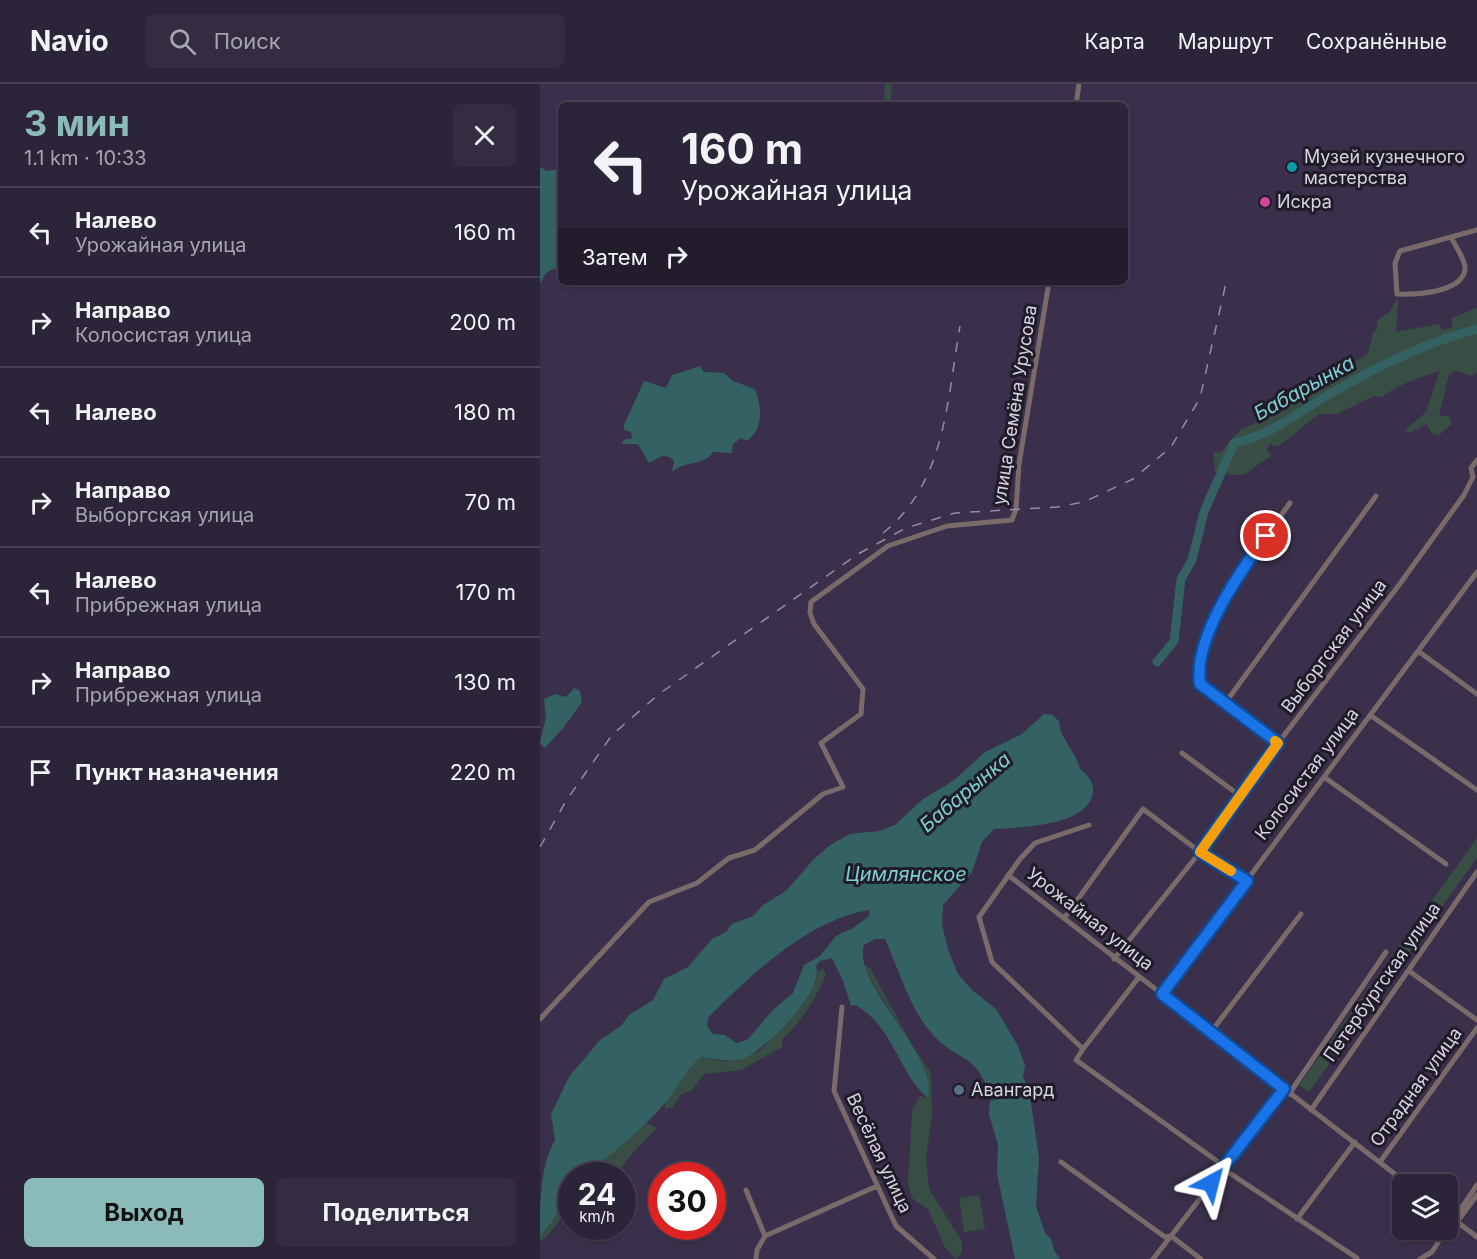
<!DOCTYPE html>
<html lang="ru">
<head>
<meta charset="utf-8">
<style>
	body { margin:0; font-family:Inter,sans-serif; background:#342c40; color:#f1f3f6; height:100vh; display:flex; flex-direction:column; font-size:22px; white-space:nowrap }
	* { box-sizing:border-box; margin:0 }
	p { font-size:20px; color:#a6a4ae }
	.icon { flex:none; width:33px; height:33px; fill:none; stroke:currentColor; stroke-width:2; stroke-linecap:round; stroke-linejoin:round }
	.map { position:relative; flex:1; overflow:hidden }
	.side { display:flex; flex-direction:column; background:#2c2438; width:540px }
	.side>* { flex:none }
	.hud { position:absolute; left:18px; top:18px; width:570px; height:183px; border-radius:9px; box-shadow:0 2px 4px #0004,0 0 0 2px #484153; background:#2c2438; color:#f1f3f6; overflow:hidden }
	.fabs { position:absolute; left:852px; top:1090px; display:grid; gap:12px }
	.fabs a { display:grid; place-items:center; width:66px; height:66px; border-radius:9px; background:#2c2438; box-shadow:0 2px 4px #0004,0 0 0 2px #484153; font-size:30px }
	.speed { position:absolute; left:18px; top:1078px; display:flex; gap:12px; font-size:30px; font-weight:700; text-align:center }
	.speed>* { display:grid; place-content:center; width:78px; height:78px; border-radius:50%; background:#2c2438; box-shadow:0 2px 4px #0004,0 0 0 2px #484153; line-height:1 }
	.speed small { font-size:15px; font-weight:400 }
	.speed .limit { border:9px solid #d22; background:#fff; color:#111 }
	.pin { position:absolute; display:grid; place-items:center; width:51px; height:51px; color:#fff; margin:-26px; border:3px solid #fff; border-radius:50%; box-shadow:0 2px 6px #0007 }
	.me { position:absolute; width:66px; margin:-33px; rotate:38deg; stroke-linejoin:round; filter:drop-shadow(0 0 4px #0008) }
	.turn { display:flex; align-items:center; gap:21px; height:126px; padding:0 24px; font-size:27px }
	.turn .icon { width:78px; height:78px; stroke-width:2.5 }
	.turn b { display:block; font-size:42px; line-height:51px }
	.then { display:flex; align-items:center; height:57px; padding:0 24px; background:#0003; gap:12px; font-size:22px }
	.round { display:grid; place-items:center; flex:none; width:63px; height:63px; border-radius:9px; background:#342c40 }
	.head { display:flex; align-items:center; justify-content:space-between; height:102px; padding:0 24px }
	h1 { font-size:36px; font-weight:700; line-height:45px; color:#8bbbb9 }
	.button { display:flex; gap:12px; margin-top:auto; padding:12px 24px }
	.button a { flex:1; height:69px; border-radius:9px; background:#8bbbb9; color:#111; font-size:24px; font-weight:700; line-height:69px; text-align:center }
	.button a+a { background:#342c40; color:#f1f3f6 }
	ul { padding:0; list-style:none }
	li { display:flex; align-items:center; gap:18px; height:90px; padding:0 24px; border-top:2px solid #484153 }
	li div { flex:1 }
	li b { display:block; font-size:22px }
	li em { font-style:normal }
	header { display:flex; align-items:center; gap:36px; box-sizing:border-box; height:84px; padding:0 30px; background:#2c2438; border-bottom:2px solid #484153 }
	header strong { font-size:28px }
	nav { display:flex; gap:33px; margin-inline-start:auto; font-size:21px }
	.search { width:420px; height:54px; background:#342c40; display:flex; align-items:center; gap:15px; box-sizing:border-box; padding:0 21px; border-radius:9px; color:#a6a4ae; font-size:22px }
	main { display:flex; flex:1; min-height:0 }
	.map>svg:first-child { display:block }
	.green { fill:#384e44 }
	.water { fill:#346162; fill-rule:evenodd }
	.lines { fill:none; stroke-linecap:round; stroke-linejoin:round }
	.river { stroke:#346162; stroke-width:9 }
	.minor { stroke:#7b6a6a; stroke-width:5 }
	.rail { stroke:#958ea3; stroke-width:1.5; stroke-dasharray:10 10; stroke-linecap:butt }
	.route-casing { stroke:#114b97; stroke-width:15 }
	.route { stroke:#1a73e8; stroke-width:10 }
	.slow { stroke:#f59e0b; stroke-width:10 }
	.culture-dot { fill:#0f9aa8; stroke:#1f1b27; stroke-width:2 }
	.hotel-dot { fill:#d1479c; stroke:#1f1b27; stroke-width:2 }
	.service-dot { fill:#5c6f8a; stroke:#1f1b27; stroke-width:2 }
	.labels { text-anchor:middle; stroke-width:6; stroke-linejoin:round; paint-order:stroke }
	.poi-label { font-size:18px; fill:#d8d3e4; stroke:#1f1b27; text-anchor:start }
	.street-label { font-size:18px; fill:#d8d3e4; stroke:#1f1b27 }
	.water-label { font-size:20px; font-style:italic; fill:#7ecfd1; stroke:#1f1b27 }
</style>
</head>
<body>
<header>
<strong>Navio</strong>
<div class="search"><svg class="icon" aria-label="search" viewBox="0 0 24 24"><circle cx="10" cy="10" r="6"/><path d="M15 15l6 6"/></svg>Поиск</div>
<nav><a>Карта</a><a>Маршрут</a><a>Сохранённые</a></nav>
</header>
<main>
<section class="side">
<div class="head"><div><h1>3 мин</h1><p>1.1 km · 10:33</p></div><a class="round"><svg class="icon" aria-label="close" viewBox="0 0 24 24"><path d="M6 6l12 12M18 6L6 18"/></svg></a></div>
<ul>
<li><svg class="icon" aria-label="left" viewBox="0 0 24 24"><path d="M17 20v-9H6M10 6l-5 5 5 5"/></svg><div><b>Налево</b><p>Урожайная улица</p></div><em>160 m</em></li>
<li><svg class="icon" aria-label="right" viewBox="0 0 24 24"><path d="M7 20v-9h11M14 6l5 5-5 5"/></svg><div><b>Направо</b><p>Колосистая улица</p></div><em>200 m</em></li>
<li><svg class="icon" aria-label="left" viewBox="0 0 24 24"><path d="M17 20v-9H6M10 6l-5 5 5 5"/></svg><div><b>Налево</b></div><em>180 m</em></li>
<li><svg class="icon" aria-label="right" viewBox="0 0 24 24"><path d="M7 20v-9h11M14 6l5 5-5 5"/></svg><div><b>Направо</b><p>Выборгская улица</p></div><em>70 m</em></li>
<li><svg class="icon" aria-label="left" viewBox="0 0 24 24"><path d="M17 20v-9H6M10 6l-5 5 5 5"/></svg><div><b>Налево</b><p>Прибрежная улица</p></div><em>170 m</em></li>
<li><svg class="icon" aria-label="right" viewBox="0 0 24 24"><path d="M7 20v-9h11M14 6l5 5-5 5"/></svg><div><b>Направо</b><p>Прибрежная улица</p></div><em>130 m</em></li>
<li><svg class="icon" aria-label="arrive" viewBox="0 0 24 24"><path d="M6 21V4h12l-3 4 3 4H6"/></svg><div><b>Пункт назначения</b></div><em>220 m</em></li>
</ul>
<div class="button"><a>Выход</a><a>Поделиться</a></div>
</section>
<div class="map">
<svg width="937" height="1175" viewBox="0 0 937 1175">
	<rect width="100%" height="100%" fill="#3a304b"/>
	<!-- green -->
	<path class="green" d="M345 0H352L350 21H344Z
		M858 213 856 248 899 240 902 246 912 244V234L937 224V288L931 292 916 287 909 290 899 332H909L912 340 898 352 891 349 887 340 871 348 864 347 886 328 900 287C881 293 858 300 842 313L834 312 797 330H779L739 362 730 360 727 366 732 372C703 387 712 397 675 387L673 369 681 368 701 345 738 330 760 310 828 270 833 249 838 243 836 238 850 227Z
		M937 754V774L769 1008 759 1001Z
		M324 882 330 884 374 964 391 989 392 1030 386 1074 389 1105 422 1157V1168L416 1175 404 1162 388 1125 373 1115 368 1100 372 1027 380 1012 388 1014C386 1005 386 995 383 986 369 948 340 918 324 882Z
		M283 884 286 890C275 917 262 936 242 956V963L201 986 164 990 152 1006 140 1011 133 1023 125 1025V1019L152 980 161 973 185 978 221 966 261 921 276 896 278 887Z
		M104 1038 117 1044 90 1072 75 1092 64 1088 59 1079Z
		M27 1098 31 1100C31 1119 16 1147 0 1158V1150L3 1151 22 1124Z
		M439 1111 445 1145 424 1148 419 1114Z"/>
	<!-- water -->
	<path class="water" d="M0 83 7 87 21 85V181L6 189 0 200Z
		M160 282 164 288 184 289 193 297 215 305C222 323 224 344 207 357L201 354 193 360 192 369 173 368C163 383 145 376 132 388L134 377 130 373 122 372 109 379 98 360H82L84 356 92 354 91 348 84 346V341L104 297 126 304 132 291Z
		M34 604 40 607 42 618 23 644 5 664 0 659 6 633 4 615 16 610 26 613Z
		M504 630 512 631 519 637C520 655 536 667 540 685 548 691 554 698 553 708 548 743 480 743 454 745L442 758 432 788 403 821 402 840 408 866 418 890 432 906 456 925 478 962 485 982 483 993 489 1005 499 1074 496 1122 505 1149 511 1155 514 1166 520 1175H475L457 1090 458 1060 449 1031 450 1017 457 1015 455 1007 448 1005C433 968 417 977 393 951 370 926 359 886 345 855H335L324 861C311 900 398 969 388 1014 358 989 354 942 315 921L311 922 303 897 292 874 280 877 276 882C285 906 224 968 202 975 187 979 175 975 161 973 146 985 138 1003 126 1018 107 1040 82 1062 59 1079L56 1078 58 1080 47 1092H32L31 1100 27 1098C27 1120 15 1134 2 1151L0 1150C0 1117 0 1083 15 1056L11 1030 29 993 60 956 81 942 89 931 113 916 124 895 148 883 172 855 186 848 192 840 213 832 223 821 246 807 273 776 290 761 310 750 339 747 355 741 383 715 413 697 445 668 482 650ZM330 826 329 832 313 844 296 852 280 872 264 881 253 909 233 926 207 956 196 959 185 951 173 950 167 942 168 934C209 892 271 834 330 826Z"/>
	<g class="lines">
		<!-- river -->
		<path class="river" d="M617 578 634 557 641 495 652 476 664 428 694 359C729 352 758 329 788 311 834 284 885 258 937 245"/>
		<!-- minor -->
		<path class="minor" d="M536 21 539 0
			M912 155C916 163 926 177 925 186 921 209 874 211 857 210L855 179 860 167 937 146
			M878 567 937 610
			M686 618 836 412
			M830 631 937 706
			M738 659 660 600C652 544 718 463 750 419
			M642 669 699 711
			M784 693 906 780
			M549 741 495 759 480 775 439 833 452 878 543 965 536 976 684 1082 688 1088 817 1174
			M468 791 869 1101
			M525 833 603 725 660 768 707 797
			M574 875 660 768 732 667 859 501 924 411 933 393 931 384 937 376
			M869 887 937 936
			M622 910 937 488
			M302 923 294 1007 356 1142 394 1175
			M0 935 109 818 157 799 189 774 215 766 283 710 303 703 281 659 321 630 323 605 274 540 270 529 271 518 348 462 407 442 472 436 476 425 479 380 509 198
			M671 948 761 830
			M543 965 599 893
			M749 1010 846 868
			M771 1026 937 788
			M521 1078 625 1153 631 1152 613 1175
			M840 1078 937 944
			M206 1106 225 1152 217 1166 216 1175
			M908 1131 937 1153
			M757 1135 815 1058
			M917 1138 937 1111
			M908 1144 937 1101
			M225 1152 337 1102
			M661 1175 631 1152 744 1006
			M880 1175 892 1168 906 1146"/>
		<!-- rail -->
		<path class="rail" d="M343 449C406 399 407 315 420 242
			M0 763 26 717 72 651 119 610 318 470 366 444 415 429 517 423 544 418 593 395 631 363 660 314 686 199"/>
	</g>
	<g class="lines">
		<defs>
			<path id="route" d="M671 1099 744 1005 622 910 707 797 660 768 738 659 660 600C653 554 700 488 726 452"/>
		</defs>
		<!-- route casing -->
		<use href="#route" class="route-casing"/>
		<!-- route -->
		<use href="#route" class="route"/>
		<!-- slow -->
		<path class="slow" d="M691 787 660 768 738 659 735 657"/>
	</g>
	<!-- markers -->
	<circle class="culture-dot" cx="752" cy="83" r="6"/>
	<circle class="hotel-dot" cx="725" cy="118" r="6"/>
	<circle class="service-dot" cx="419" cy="1006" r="6"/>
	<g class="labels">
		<!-- poi labels -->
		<g class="poi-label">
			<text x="764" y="79">Музей кузнечного<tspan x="764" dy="21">мастерства</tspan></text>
			<text x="737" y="124">Искра</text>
			<text x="431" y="1012">Авангард</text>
		</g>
		<!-- street labels -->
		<g class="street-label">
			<text transform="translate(475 321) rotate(-81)" y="6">улица Семёна Урусова</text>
			<text transform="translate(794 562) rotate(-53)" y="6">Выборгская улица</text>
			<text transform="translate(767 690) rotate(-53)" y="6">Колосистая улица</text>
			<text transform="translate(550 835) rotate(38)" y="6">Урожайная улица</text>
			<text transform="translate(842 898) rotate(-55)" y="6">Петербургская улица</text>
			<text transform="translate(876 1003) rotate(-54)" y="6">Отрадная улица</text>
			<text transform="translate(339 1069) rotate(65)" y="6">Весёлая улица</text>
		</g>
		<!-- water labels -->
		<g class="water-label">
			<text transform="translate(764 304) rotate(-29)" y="7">Бабарынка</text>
			<text transform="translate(425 708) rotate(-40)" y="7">Бабарынка</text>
			<text x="366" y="797">Цимлянское</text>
		</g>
	</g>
</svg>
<div class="fabs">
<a><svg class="icon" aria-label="layers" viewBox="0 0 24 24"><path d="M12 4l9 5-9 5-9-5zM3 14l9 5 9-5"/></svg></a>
</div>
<div class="speed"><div>24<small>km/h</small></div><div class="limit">30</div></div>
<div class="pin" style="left:726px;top:452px;background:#d93025"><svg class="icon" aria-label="arrive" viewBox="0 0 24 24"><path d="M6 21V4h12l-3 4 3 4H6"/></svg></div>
<svg class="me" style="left:671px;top:1099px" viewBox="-20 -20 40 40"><path d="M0-17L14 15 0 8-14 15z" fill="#1a73e8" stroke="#fff" stroke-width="4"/></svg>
<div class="hud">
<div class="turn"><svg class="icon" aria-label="left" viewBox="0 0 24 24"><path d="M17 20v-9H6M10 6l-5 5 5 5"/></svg><div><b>160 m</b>Урожайная улица</div></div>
<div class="then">Затем<svg class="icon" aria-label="right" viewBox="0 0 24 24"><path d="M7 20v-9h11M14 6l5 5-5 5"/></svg></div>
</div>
</div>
</main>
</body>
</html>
